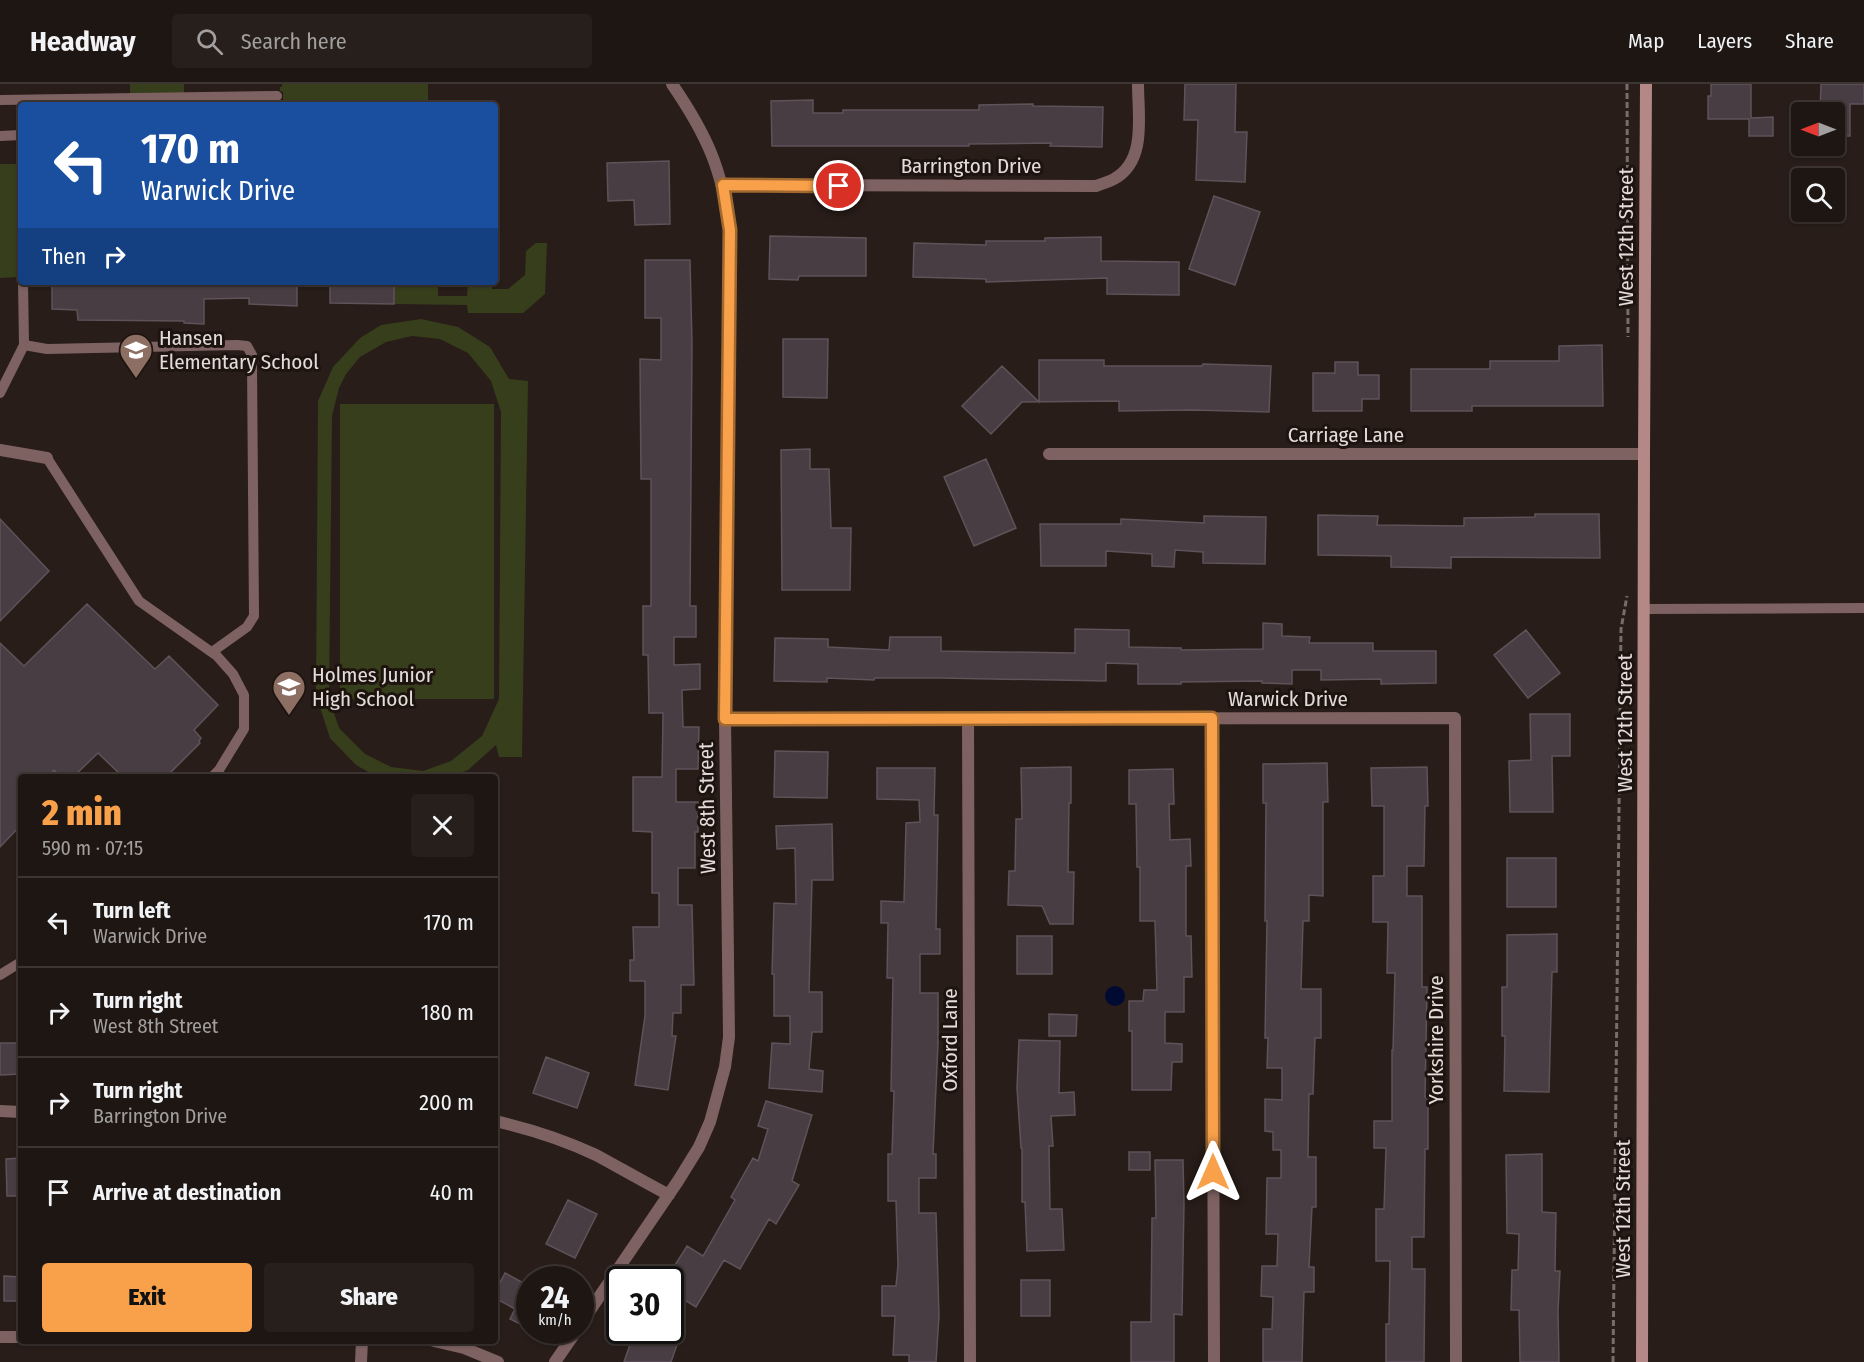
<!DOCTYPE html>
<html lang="en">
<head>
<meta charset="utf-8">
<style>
	body { margin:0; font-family:"Fira Sans Condensed",sans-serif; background:#261f1b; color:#f1f3f6; height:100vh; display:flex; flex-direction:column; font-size:22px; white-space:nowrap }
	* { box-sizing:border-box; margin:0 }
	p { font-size:20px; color:#a19f9f }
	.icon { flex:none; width:33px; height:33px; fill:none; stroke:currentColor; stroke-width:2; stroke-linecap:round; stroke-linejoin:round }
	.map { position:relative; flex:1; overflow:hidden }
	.sheet { position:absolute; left:18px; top:690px; width:480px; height:570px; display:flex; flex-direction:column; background:#1e1612; border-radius:6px; box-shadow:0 2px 4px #0004,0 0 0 2px #3c3532 }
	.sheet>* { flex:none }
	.hud { position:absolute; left:18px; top:18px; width:480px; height:183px; border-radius:6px; box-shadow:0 2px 4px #0004,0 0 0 2px #3c3532; background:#1a4fa0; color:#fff; overflow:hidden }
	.needle { width:39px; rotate:270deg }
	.fabs { position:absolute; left:1791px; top:18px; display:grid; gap:12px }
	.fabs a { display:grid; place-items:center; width:54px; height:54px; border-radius:6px; background:#1e1612; box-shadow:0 2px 4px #0004,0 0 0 2px #3c3532; font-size:30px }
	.speed { position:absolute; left:516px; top:1182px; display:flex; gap:12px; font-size:30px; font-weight:700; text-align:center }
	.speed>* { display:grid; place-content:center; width:78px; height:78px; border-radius:50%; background:#1e1612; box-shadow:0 2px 4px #0004,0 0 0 2px #3c3532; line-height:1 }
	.speed small { font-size:15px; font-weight:400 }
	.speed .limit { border:3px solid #111; border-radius:9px; background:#fff; color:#111 }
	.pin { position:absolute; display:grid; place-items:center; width:51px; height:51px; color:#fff; margin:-26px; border:3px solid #fff; border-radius:50%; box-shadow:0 2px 6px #0007 }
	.me { position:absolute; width:66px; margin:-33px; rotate:0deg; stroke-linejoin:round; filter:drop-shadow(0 0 4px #0008) }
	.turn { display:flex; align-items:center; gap:21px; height:126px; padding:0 24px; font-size:27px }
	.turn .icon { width:78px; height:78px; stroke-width:2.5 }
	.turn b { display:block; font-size:42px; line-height:51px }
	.then { display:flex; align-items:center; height:57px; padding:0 24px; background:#0003; gap:12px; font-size:22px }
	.round { display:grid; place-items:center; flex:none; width:63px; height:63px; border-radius:6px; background:#261f1b }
	.summary { display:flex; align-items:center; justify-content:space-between; height:102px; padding:0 24px }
	h1 { font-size:36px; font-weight:800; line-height:45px; color:#f8a14a }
	.button { display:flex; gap:12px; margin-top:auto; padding:12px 24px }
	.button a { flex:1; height:69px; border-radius:6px; background:#f8a14a; color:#111; font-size:24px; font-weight:800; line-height:69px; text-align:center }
	.button a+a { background:#261f1b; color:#f1f3f6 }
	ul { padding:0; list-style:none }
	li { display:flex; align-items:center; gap:18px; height:90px; padding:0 24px; border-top:2px solid #3c3532 }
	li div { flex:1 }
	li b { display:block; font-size:22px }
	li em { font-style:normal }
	header { display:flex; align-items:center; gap:36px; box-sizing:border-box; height:84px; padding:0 30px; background:#1e1612; border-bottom:2px solid #3c3532 }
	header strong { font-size:28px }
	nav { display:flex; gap:33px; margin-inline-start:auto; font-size:21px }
	.search { width:420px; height:54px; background:#261f1b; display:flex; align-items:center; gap:15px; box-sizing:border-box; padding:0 21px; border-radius:6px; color:#a19f9f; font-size:22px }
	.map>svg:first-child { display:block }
	.green { fill:#373e1c; fill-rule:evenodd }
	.water { fill:#010a32 }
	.building { fill:#493d44; stroke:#5f5259; stroke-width:1.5 }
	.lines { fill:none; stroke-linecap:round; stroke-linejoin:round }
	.path { stroke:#776d69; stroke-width:3; stroke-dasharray:6 3; stroke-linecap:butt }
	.lane { stroke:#7e6262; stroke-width:10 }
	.street { stroke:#7e6262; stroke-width:12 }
	.secondary { stroke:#b48887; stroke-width:12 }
	.route-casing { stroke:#a16930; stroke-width:15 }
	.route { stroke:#f8a14a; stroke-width:10 }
	.labels { text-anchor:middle; stroke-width:6; stroke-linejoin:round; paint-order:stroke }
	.street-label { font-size:21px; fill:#e4dcd9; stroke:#1e140f }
	.poi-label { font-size:21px; fill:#e4dcd9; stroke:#1e140f; text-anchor:start }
</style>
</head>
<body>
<header>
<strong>Headway</strong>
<div class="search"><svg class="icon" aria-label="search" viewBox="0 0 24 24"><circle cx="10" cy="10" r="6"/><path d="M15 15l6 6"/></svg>Search here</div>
<nav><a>Map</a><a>Layers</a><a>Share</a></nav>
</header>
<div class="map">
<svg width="1864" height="1278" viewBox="0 0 1864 1278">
	<rect width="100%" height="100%" fill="#281d18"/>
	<!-- green -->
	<path class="green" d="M130 0H184V21H130Z
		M282 0H428V21H283V8L280 7V3H282Z
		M0 80H21V193L0 194Z
		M536 159H547L545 210 523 229H468L467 221 394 220V198H438V212H467L468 198H492V205H508L525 191 526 167Z
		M421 235 458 243 490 263 509 295 528 297 522 673H499L496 661 468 686 449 693H377L356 681 330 654 316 611 318 317 333 283 360 254 381 241ZM412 252 440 255 468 269 491 297 501 328 499 615 482 652 451 677 423 687 391 683 365 670 339 644 329 614 332 332 339 304 346 290 360 273 386 258Z
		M340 320H494V615H340Z"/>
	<!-- water -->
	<path class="water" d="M1105 912a10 10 0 1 1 20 0a10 10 0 1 1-20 0Z"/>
	<!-- building -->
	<path class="building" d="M1185 0H1236L1235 48H1247L1245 98 1196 96 1198 36H1184Z
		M1711 0H1751V34L1773 33V52H1749V35H1708V12H1711Z
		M1821 0H1864V20H1850V52H1834V28H1820Z
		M813 16V29H843V26H979V21L1033 20V22L1103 23 1102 63 1050 62 1051 59 969 60V62H772L771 17Z
		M669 77 670 140 635 141 634 116 608 117 607 79Z
		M1214 112 1260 128 1235 201 1189 185Z
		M770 152 866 154V192H799L798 196 769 195Z
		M1101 153V177L1179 178V211L1107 210V194L986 198V195L913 193 914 159 986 161V157H1045V154Z
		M645 176H690L692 259 690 522H696V553H674V581L700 580V605L682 606 683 643H699L698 685H676V718H698V748H695V784H678V821H692L694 901H681V929H673L672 952H676L668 1006 635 1001 645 932V897H630V876H634L633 843H659V809H652V748L633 747V693H662L663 629H649L648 571H643V522H651V395H641L640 275 661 276V234H645Z
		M52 198H297V222L249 220V214L204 215V240L184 239V237L78 236 77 226 52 225Z
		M330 198H394V220L330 219Z
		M783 255H828L827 314 783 313Z
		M1602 261 1603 322H1472V327H1411V285H1490V277H1559V262Z
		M1039 276H1104V282H1202L1203 280 1271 282 1269 328 1192 326 1119 327V317L1022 318 991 350 962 322 1002 282 1039 318Z
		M1335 278H1358V291H1379V315H1362V327H1313V289H1335Z
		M810 365V385H829L831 444H851L850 506H782L781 366Z
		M986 375 1016 444 974 462 944 393Z
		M1535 430H1599L1600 474 1451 473V484L1391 483V472L1318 471V431L1378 432 1377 441 1464 442V434L1535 433Z
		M1204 432 1266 433 1265 480 1203 479V468L1175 466 1174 483 1152 482V470L1106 467V482H1041L1040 440H1121V435L1204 439Z
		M0 435 49 487 0 537Z
		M87 520 155 585 169 572 218 621 194 646 201 654 199 657 200 659 166 693H123L98 669 73 693H61L54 686 47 693H21V741L0 763V559L24 582Z
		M1263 539 1282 540V552L1310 553 1309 559H1373V567H1436V599L1381 600V595L1321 596V586H1292V600L1262 599V597L1181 598V600H1138V580L1106 579V597L940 594H875L874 596 827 594V598L774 597 775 554 828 555V563L889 566 890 553H941V567L1075 569V545L1129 546V563L1181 564V566L1263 565Z
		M1526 546 1560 589 1528 614 1494 571Z
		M1530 630H1570V672H1552L1553 728H1510L1509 677 1531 676Z
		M775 667 828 668 827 714 774 713Z
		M1327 679 1328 718H1323V812L1309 811V837H1303L1301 905H1321V954H1315L1313 1010H1309L1308 1073H1316V1123H1312L1309 1183H1314V1208H1304L1302 1278H1263V1245H1272L1273 1213 1261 1212 1262 1182H1277L1278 1150H1266L1267 1094H1281V1066H1273V1048L1265 1047V1015L1282 1016V984H1267L1268 954H1265L1267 837H1265L1266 719H1263V680Z
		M1071 683V719H1069L1068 788H1074L1073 840H1050L1042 822 1008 821 1009 787H1015L1016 735H1022L1021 684Z
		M1427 683 1428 722H1425L1424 782H1407V812H1422V903H1427L1425 1013H1428V1065H1425L1424 1153H1412V1185H1425L1424 1278H1386V1240H1389L1390 1177H1376V1125H1384L1386 1064H1374V1037H1392V966H1393L1395 889H1387L1388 838H1373V792H1384V722H1372L1371 684Z
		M877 684H935L934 731H938L936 845H940V870H920V909H938V959L933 1070H936V1094H919V1129H936L939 1232 936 1278H909V1271H893L895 1232H882V1202H896L898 1181 896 1117H888V1070H892L894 1007H891L893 894H887L888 839H881V817L904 818 906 739 920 738 919 716 877 715Z
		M1173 685 1174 720H1169L1170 756 1190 755 1191 782H1186V852H1191L1192 893H1184V928H1165V959L1182 960V978H1172L1171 1006H1132V947H1129V917H1143L1144 906H1157L1155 837H1140V783H1137L1136 720H1129V686Z
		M832 740 833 796H812L809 908H822V948H812L809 985 823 987 822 1008 769 1004 772 959 790 960V932H774V890H772L774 819 796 820 795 764 777 765 776 742Z
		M1507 774H1556V823H1507Z
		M1557 850V888H1552L1549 1008 1504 1007 1505 952H1502V903H1507V851Z
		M1017 852H1052V890H1017Z
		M1049 930 1077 931 1076 952H1049Z
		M1019 956 1060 957 1059 1009 1074 1008 1075 1031 1051 1032 1053 1062H1049L1050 1125H1062L1064 1166 1027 1167 1025 1118H1022V1064H1021L1017 1004Z
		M0 959H21V990L0 991Z
		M546 973 589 989 577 1024 533 1009Z
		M766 1017 812 1031 792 1097 799 1101 776 1140 769 1135 740 1185 724 1176 696 1223 670 1207V1189L687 1162 703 1172 735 1116 731 1113 753 1074 758 1077 768 1045 758 1042Z
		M1129 1068H1150V1086H1129Z
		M1542 1070V1128L1556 1129 1555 1187H1560L1558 1227 1559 1278H1520L1519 1226H1511L1512 1186H1518L1519 1150 1507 1149 1506 1071Z
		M21 1074V1112H7L6 1075Z
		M1155 1076H1183L1184 1119 1182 1231 1174 1230V1278H1131V1238H1151L1152 1134H1156Z
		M568 1116 597 1130 575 1174 546 1160Z
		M505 1189 527 1201 530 1197V1245L510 1235 515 1225 495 1214V1208Z
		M4 1192 21 1193V1217H4Z
		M1021 1196H1050V1232H1021Z
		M635 1246H656L679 1255 671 1278H624Z"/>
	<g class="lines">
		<!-- path -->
		<path class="path" d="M1627 0 1628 253
			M1613 1278 1621 545 1627 512"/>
		<!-- lane -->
		<path class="lane" d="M0 16 277 12
			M0 52 21 51V58
			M23 198 24 261
			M0 309 24 261 47 265 237 261 247 262 252 271V279L254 532 247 543 212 568
			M47 374 139 517 217 572 233 590 244 611V645L219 686 212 693
			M1644 525 1864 524
			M0 891 21 878"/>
		<!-- street -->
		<path class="street" d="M723 101 1096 102C1102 100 1108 98 1114 95 1147 77 1138 32 1138 0
			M0 366 47 374
			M1049 370H1644
			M968 634 970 1278
			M1212 634 1214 1278
			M725 635 1455 634 1456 1278
			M0 1027 21 1028
			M495 1037C530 1045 564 1056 596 1071 620 1084 644 1098 669 1111
			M580 1241 678 1097 699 1063 710 1038 725 983 729 953 725 635 730 146C722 85 707 51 672 0
			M0 1253H21
			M434 1257 464 1264 498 1278
			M361 1278 362 1257
			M555 1278 577 1246"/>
		<!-- secondary -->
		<path class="secondary" d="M1642 1278 1644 370 1646 0"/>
	</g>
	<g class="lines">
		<defs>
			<path id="route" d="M839 102 723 101 730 146 725 635 1212 634 1213 1088"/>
		</defs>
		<!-- route casing -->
		<use href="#route" class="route-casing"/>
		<!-- route -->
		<use href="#route" class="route"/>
	</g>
	<!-- icons -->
	<defs>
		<symbol id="school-pin" viewBox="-11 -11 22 30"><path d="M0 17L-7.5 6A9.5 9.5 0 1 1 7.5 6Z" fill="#8d6e63" stroke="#1e140f"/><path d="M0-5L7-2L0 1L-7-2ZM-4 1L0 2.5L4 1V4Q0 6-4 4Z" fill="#fff"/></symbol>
	</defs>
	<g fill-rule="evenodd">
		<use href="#school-pin" x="117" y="247" width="38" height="52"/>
		<use href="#school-pin" x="270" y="584" width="38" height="52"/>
	</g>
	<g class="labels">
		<!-- street labels -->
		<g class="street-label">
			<text x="971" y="89">Barrington Drive</text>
			<text transform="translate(1626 153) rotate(-90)" y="7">West 12th Street</text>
			<text x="1346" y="358">Carriage Lane</text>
			<text x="1288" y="622">Warwick Drive</text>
			<text transform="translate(1625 639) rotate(-90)" y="7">West 12th Street</text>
			<text transform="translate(707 724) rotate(-91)" y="7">West 8th Street</text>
			<text transform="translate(950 956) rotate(-90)" y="7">Oxford Lane</text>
			<text transform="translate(1436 956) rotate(-90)" y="7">Yorkshire Drive</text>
			<text transform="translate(1623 1125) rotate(-90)" y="7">West 12th Street</text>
		</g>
		<!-- poi labels -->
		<g class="poi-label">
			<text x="159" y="261">Hansen<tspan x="159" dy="24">Elementary School</tspan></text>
			<text x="312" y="598">Holmes Junior<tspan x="312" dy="24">High School</tspan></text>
		</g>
	</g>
</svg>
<div class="fabs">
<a><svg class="needle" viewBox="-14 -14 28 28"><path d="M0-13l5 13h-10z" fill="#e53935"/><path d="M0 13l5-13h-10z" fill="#a19f9f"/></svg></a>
<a><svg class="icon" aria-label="search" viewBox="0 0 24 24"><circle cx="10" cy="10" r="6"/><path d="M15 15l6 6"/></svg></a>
</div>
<div class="speed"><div>24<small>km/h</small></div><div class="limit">30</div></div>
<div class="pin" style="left:839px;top:102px;background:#d93025"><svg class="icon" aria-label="arrive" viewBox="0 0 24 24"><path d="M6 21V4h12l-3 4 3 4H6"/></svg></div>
<svg class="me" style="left:1213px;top:1088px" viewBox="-20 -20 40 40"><path d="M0-17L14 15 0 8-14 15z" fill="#f8a14a" stroke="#fff" stroke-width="4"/></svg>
<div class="hud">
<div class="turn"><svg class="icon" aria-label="left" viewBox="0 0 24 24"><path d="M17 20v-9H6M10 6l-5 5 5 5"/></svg><div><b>170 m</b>Warwick Drive</div></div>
<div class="then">Then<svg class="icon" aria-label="right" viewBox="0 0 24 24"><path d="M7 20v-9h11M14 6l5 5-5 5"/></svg></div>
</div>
<section class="sheet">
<div class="summary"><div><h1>2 min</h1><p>590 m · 07:15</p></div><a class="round"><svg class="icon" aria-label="close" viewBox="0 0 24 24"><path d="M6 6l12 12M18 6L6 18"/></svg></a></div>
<ul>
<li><svg class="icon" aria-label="left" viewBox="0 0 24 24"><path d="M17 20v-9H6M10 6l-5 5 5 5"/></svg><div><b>Turn left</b><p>Warwick Drive</p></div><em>170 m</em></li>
<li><svg class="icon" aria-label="right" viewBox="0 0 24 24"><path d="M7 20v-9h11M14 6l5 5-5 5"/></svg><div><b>Turn right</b><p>West 8th Street</p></div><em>180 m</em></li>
<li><svg class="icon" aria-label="right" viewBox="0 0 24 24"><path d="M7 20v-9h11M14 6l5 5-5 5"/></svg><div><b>Turn right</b><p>Barrington Drive</p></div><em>200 m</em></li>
<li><svg class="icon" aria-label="arrive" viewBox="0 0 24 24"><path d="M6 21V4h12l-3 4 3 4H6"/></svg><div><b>Arrive at destination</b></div><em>40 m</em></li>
</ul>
<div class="button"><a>Exit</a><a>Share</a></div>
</section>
</div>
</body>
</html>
